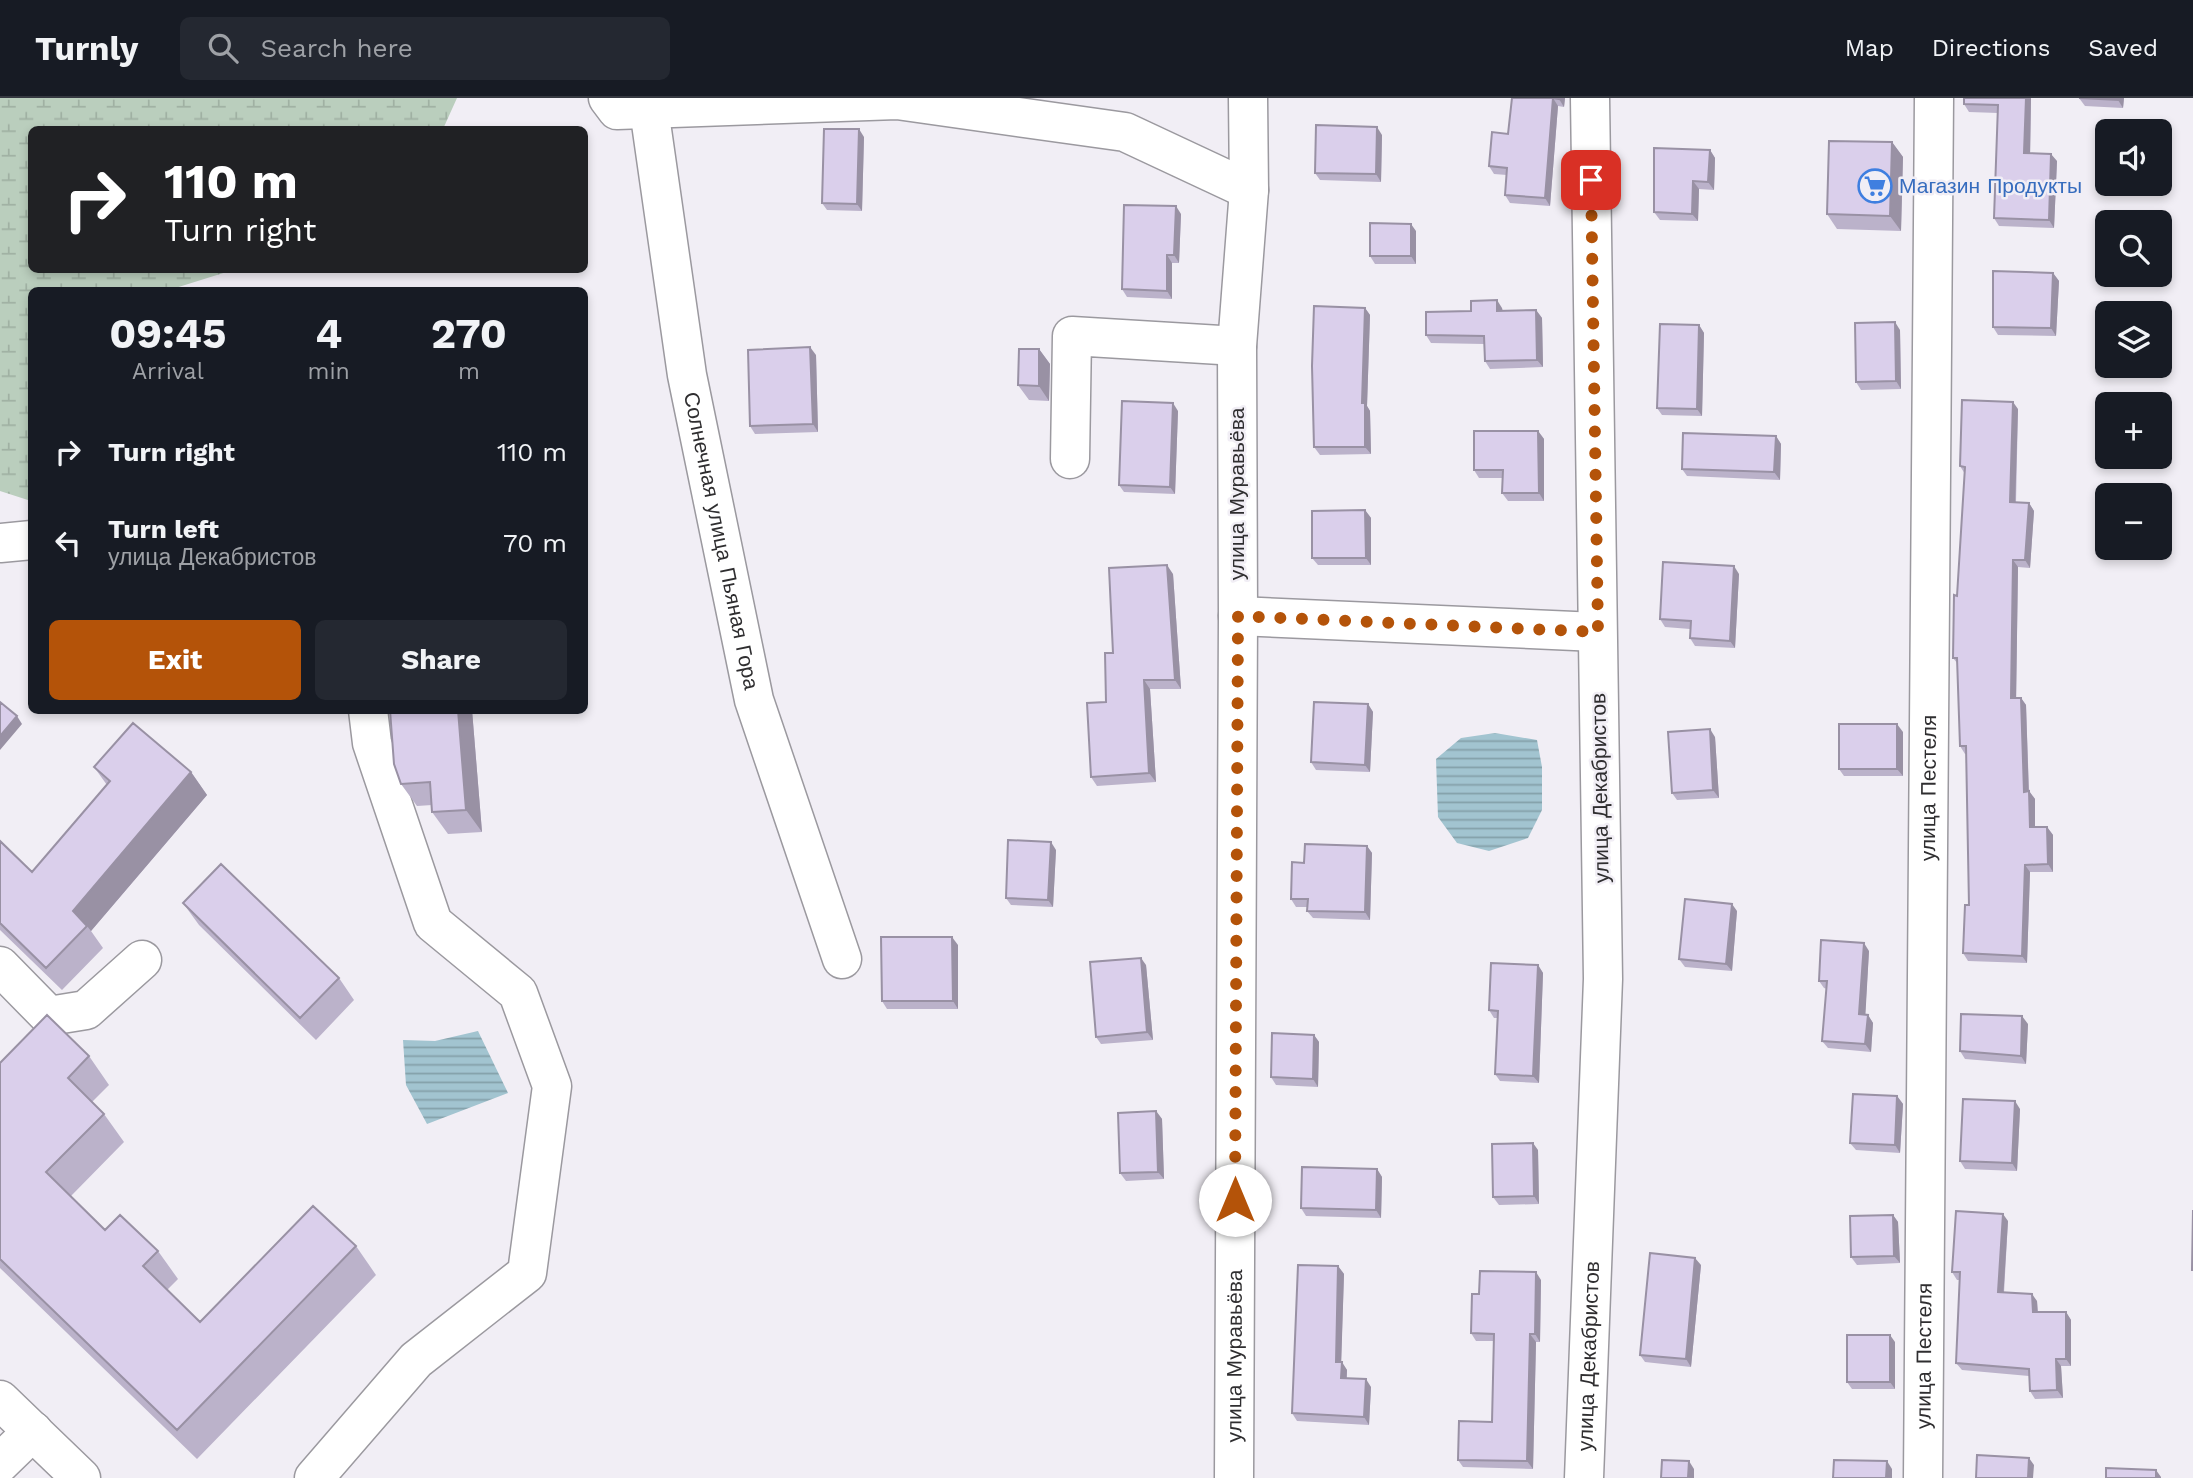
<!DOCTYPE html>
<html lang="en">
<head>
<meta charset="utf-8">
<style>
	body { margin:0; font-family:"Work Sans",sans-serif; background:#242831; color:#f1f3f6; height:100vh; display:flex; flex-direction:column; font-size:26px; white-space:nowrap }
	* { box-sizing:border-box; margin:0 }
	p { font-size:23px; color:#9ea1a6 }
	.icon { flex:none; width:38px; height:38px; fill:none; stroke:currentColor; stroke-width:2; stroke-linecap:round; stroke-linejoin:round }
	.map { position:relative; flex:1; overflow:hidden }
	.panel { position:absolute; left:28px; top:189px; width:560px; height:427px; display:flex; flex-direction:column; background:#171b24; border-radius:10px; box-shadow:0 4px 10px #0003 }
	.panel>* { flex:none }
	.top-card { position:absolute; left:28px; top:28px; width:560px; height:147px; border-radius:10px; box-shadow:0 4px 10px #0003; background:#202124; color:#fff; overflow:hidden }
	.fabs { position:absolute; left:2095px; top:21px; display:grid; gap:14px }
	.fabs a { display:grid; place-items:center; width:77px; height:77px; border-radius:10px; background:#171b24; box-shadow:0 4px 10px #0003; font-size:35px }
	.pin { position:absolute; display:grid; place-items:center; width:60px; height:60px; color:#fff; margin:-30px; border-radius:14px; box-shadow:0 4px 10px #0006 }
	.me { position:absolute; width:77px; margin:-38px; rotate:0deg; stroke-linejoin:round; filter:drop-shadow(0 0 5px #0008) }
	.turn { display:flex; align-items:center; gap:24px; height:147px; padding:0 21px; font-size:32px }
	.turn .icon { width:91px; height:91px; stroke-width:2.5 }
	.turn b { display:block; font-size:49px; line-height:60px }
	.eta { display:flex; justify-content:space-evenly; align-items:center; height:119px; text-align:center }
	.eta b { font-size:42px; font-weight:700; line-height:49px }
	.cta { display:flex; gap:14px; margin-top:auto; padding:14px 21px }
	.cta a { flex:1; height:80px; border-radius:10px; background:#b45309; color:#fff; font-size:28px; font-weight:700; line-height:80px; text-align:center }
	.cta a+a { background:#242831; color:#f1f3f6 }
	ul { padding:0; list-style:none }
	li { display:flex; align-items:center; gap:21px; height:91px; padding:0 21px }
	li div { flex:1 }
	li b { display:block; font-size:26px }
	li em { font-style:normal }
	header { display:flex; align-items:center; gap:42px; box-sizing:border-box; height:98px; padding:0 35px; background:#171b24; border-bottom:2px solid #363941 }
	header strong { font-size:33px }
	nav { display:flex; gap:38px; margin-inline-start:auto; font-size:24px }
	.search { width:490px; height:63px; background:#242831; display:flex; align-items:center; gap:18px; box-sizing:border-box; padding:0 24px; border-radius:10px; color:#9ea1a6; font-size:26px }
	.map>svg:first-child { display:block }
	.wetland { fill:url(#wetland-marsh) }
	.water { fill:url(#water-rules) }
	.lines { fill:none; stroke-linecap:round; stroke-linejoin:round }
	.minor-casing { stroke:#9b999f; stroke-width:41 }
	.major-casing { stroke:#9b999f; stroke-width:41 }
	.minor { stroke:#fff; stroke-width:38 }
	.major { stroke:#fff; stroke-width:38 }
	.wall { fill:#bbb2ca }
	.shaded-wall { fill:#9991a4 }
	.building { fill:#dacfeb; stroke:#9991a4; stroke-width:2 }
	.route { stroke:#b45309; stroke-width:12; stroke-dasharray:0 21.6 }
	.labels { text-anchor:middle; stroke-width:5; stroke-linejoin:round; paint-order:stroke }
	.shop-label { font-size:21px; fill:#366cbe; stroke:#f1eef5; text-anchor:start }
	.street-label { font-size:21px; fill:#2f2e30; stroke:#f1eef5 }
</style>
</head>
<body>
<header>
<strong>Turnly</strong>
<div class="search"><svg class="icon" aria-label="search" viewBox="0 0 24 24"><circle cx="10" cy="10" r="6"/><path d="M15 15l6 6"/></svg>Search here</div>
<nav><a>Map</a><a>Directions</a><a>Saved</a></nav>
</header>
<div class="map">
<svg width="2193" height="1380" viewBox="0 0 2193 1380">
	<defs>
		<pattern id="wetland-marsh" width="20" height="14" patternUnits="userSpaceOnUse" patternTransform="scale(1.75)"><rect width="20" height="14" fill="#bacebd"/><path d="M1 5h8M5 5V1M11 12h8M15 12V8" fill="none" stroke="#a0b1a3"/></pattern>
		<pattern id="water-rules" width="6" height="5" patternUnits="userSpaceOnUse" patternTransform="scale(1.75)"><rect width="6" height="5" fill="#a2c4d0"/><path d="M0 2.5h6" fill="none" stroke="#84a0a9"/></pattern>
	</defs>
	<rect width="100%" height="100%" fill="#f1eef5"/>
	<!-- wetland -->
	<path class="wetland" d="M0 0H457L443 31 32 32V172H233L169 192H32L31 403 0 393Z"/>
	<!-- water -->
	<path class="water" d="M1495 635 1537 642 1542 669V712L1528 740 1489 753 1457 745 1438 719 1436 661 1461 640Z
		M478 933 508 995 427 1026 406 987 403 942 435 943Z"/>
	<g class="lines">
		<defs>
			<g id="minor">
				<path d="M608 0 617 12 897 2 1125 34 1249 92"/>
				<path id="s1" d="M649 11 687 277 754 602 842 861"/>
				<path d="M1070 361 1072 238 1237 248"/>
				<path d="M0 445 32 442"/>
				<path d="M1238 518 1597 534"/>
				<path d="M0 868 49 918 86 912 142 862"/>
				<path d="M0 1365 33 1333"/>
				<path d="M314 1380 416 1262 527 1175 552 988 518 895 433 825 372 645 368 612"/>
				<path id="s2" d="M1234 1380 1238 518 1237 248 1249 92 1248 0"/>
				<path id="s3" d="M1584 1380 1603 881 1590 0"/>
				<path id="s4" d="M1923 1380 1934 0"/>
			</g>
			<path id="major" d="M0 1302 81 1380"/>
		</defs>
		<!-- minor casing -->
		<use href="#minor" class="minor-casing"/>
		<!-- major casing -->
		<use href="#major" class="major-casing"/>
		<!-- minor -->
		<use href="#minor" class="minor"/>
		<!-- major -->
		<use href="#major" class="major"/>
	</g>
	<!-- wall -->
	<path class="wall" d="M1512 0H1565L1564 9 1558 8 1550 108 1510 105 1505 97 1507 77 1494 76 1489 68 1508 36Z
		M1964 0H2031L2030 55 2057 63 2054 130 1999 128 1994 120 1998 15 1969 14 1964 6Z
		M2079 0H2124L2123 10 2085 8Z
		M1382 37 1381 84 1320 82 1315 75Z
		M864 39 862 113 827 112 822 105Z
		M1892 44 1903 59 1901 133 1837 131 1827 116Z
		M1710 52 1715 60 1714 92 1699 91 1698 123 1660 122 1654 114Z
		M1181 116 1179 165H1172V201L1127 199 1122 191Z
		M1416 133V166H1375L1370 158Z
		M2053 175 2059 183 2056 238 1998 237 1993 229Z
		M1365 210 1370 217 1367 308 1370 313 1371 356 1320 357 1314 349Z
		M1502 210 1503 213 1536 212 1542 220 1543 269 1490 271 1485 263 1484 246 1431 245 1426 237 1471 213Z
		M1699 227 1704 235 1702 318 1662 317 1657 310Z
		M1900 232 1901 291 1861 292 1856 284Z
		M1039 251 1050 266 1049 303 1029 302 1018 287Z
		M816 257 818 334 755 336 750 328Z
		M2018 311 2016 405H2029L2034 413 2030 470 2018 469 2016 600H2021L2026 607 2029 693 2035 701V729H2047L2053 737V774H2030L2027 865 1968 863 1963 855 1969 807 1966 656H1965L1960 648 1958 566 1953 560 1965 376 1960 368Z
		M1178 313 1175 396 1124 394 1119 387Z
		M1538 333 1544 341V403H1508L1502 395V380H1479L1474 372Z
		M1776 338 1781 346 1780 382 1687 378 1682 371Z
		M1365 412 1371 420V467H1318L1312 460Z
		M1173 476 1181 591H1150L1156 684 1097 688 1091 679 1106 604 1113 555Z
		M1739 476 1735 550 1695 548 1690 540V531L1665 529 1660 521Z
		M1368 606 1373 614 1370 674 1316 672 1311 664Z
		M388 612H472L482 734 448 736 432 714V707L417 708 401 686 390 616Z
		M1903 634V678H1844L1839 671Z
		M1715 639 1719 700 1677 702 1672 695Z
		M94 669 191 674 207 697 91 833 103 850 62 892 0 832V743L32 774 107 687Z
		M1367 748 1372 755 1370 822 1313 820 1307 813 1308 809H1296L1291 801 1304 765Z
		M1056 752 1053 809 1011 807 1006 800Z
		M183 805 339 880 354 902 316 942 199 827Z
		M1737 813 1732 873 1685 869 1679 861Z
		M958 847V911H887L882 903Z
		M1869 853 1865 917H1868L1873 925 1871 954 1828 950 1822 943 1827 891 1824 890 1819 883Z
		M1146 867 1153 942 1101 946 1096 939Z
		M1538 867 1543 875 1539 985 1500 983 1495 976 1497 920H1494L1489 912Z
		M2028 926 2026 966 1965 961 1960 953Z
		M1314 937 1319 944 1318 989 1276 987 1271 979Z
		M89 958 109 987 92 1004 104 1016 124 1044 71 1098 105 1132 158 1153 178 1181 167 1192 200 1224 356 1148 376 1177 197 1361 0 1170V965Z
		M1897 998 1903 1006 1900 1055 1856 1052 1850 1045Z
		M2020 1011 2017 1073 1965 1071 1960 1063Z
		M1156 1013 1162 1021 1164 1081 1126 1083 1120 1075Z
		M1538 1052 1539 1106 1499 1107 1493 1099Z
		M1377 1071 1382 1079 1381 1120 1306 1118 1301 1110Z
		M1893 1117 1898 1124 1900 1165 1857 1167 1851 1159Z
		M2008 1123 2004 1195 2037 1203 2038 1214H2066L2071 1222V1268H2061L2063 1300 2035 1301 2030 1293 2029 1278 1962 1272 1956 1265 1960 1182H1957L1952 1174Z
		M1701 1167 1691 1269 1645 1264 1640 1257Z
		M1338 1168 1344 1176 1341 1264 1347 1272V1280L1371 1289 1369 1327 1297 1323 1292 1315Z
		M1541 1182 1540 1244H1536L1533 1371 1463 1369 1458 1362 1492 1324 1494 1243H1476L1471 1235 1479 1196Z
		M1895 1244V1291H1852L1847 1284Z"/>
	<!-- shaded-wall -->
	<path class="shaded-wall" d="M1553 0 1558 8 1550 108 1545 100Z
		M1559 0H1565L1564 9 1559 1Z
		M2026 0H2031L2030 62 2024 55Z
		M2118 0H2124L2123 10 2118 2Z
		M1377 29 1382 37 1381 84 1376 76Z
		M859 31 864 39 862 113 857 106Z
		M1892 44 1903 59 1901 133 1890 118Z
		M1710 52 1715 60 1714 92 1708 84Z
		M2051 56 2057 63 2054 130 2049 122Z
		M1693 83 1699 91 1698 123 1692 116Z
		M1176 108 1181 116 1179 165 1174 157Z
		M1411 126 1416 133V166L1411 158Z
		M1167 157 1172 165V201L1167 193Z
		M2053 175 2059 183 2056 238 2051 230Z
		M1497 202 1502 210 1503 220 1497 213Z
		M1365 210 1370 217 1367 308 1370 313 1371 356 1365 349 1362 305Z
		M1536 212 1542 220 1543 269 1537 262Z
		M1895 224 1900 232 1901 291 1896 283Z
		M1699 227 1704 235 1702 318 1697 311Z
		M810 249 816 257 818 334 813 326Z
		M1039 251 1050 266 1049 303 1039 288Z
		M2013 304 2018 311 2015 412 2010 404Z
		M1173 305 1178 313 1175 396 1170 389Z
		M1538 333 1544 341V403L1539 395Z
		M1776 338 1781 346 1780 382 1774 374Z
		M2029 405 2034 413 2030 470 2025 462Z
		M1365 412 1371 420V467L1366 460Z
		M2013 462 2018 469 2016 608 2011 600Z
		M1167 467 1173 476 1181 591 1175 582Z
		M1734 468 1739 476 1735 550 1730 543Z
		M1144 582 1150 591 1156 684 1149 675Z
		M2021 600 2026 607 2029 701 2024 694Z
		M1368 606 1373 614 1370 674 1365 667Z
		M458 612H472L482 734 466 712Z
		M17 618 22 626 0 652V638Z
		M1897 626 1903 634V678L1897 671Z
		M1710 631 1715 639 1719 700 1713 692Z
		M191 674 207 697 91 833 87 828 73 813Z
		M2029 693 2035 701V737L2030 729Z
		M2047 729 2053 737V774L2048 766Z
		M1051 744 1056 752 1053 809 1048 802Z
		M1367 748 1372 755 1370 822 1365 814Z
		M2025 767 2030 774 2027 865 2022 858Z
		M1732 806 1737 813 1732 873 1726 866Z
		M952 839 958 847V911L953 903Z
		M1864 845 1869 853 1865 924 1859 916Z
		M1141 860 1146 867 1153 942 1147 934Z
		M1538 867 1543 875 1539 985 1533 978Z
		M1868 917 1873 925 1871 954 1865 946Z
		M2022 918 2028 926 2026 966 2021 958Z
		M1314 937 1319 944 1318 989 1313 981Z
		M1897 998 1903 1006 1900 1055 1895 1047Z
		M2015 1003 2020 1011 2017 1073 2012 1065Z
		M1156 1013 1162 1021 1164 1081 1158 1074Z
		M1533 1045 1538 1052 1539 1106 1534 1098Z
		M1377 1071 1382 1079 1381 1120 1376 1112Z
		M2003 1116 2008 1123 2003 1202 1998 1194Z
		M1893 1117 1898 1124 1900 1165 1894 1158Z
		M1695 1160 1701 1167 1691 1269 1686 1261Z
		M1338 1168 1344 1176 1341 1271 1336 1264Z
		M1536 1174 1541 1182 1540 1244 1535 1236Z
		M2032 1196 2037 1203 2038 1222 2033 1214Z
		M2066 1214 2071 1222V1268L2066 1261Z
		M1530 1236 1536 1244 1533 1371 1527 1363Z
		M1890 1237 1895 1244V1291L1890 1284Z
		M2056 1261 2061 1268 2063 1300 2057 1292Z
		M1342 1264 1347 1272 1346 1288 1341 1280Z
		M1366 1281 1371 1289 1369 1327 1364 1319Z
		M2029 1360 2034 1367 2033 1380H2028Z
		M1689 1363 1694 1371V1380H1688Z
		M1887 1363 1892 1371V1380H1886Z
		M2156 1372 2161 1379V1380H2156Z"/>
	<!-- building -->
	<path class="building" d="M1512 0H1559V1L1553 0 1545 100 1505 97 1507 70 1489 68 1492 34 1508 36Z
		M1964 0H2026L2024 55 2051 56 2049 122 1994 120 1998 7 1964 6Z
		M2079 0H2118V2Z
		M1316 27 1377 29 1376 76 1315 75Z
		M824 31H859L857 106 822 105Z
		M1829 43 1892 44 1890 118 1827 116Z
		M1654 50 1710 52 1708 84 1693 83 1692 116 1654 114Z
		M1124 107 1176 108 1174 157H1167V193L1122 191Z
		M1370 125 1411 126V158H1370Z
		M1993 173 2053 175 2051 230 1993 229Z
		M320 190V192H276Z
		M1497 202V213L1536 212 1537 262 1485 263 1484 238 1426 237V214L1471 213V203Z
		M1314 208 1365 210 1362 305H1365V349H1314L1312 268Z
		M1895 224 1896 283 1856 284 1855 225Z
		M1660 226 1699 227 1697 311 1657 310Z
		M810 249 813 326 750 328 748 252Z
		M1019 251H1039V288L1018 287Z
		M1962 302 2013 304 2010 404 2029 405 2025 462H2013L2011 600H2021L2024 694 2029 693 2030 729H2047L2048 766 2025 767 2022 858 1963 855 1965 807H1969L1966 648H1960L1957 560H1953L1954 497 1957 498 1965 369 1960 368Z
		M1122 303 1173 305 1170 389 1119 387Z
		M1474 333H1538L1539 395H1502L1503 372H1474Z
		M1683 335 1776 338 1774 374 1682 371Z
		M1365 412 1366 460H1312V413Z
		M1663 464 1734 468 1730 543 1690 540 1691 523 1660 521Z
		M1167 467 1175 582H1144L1149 675 1091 679 1087 605 1106 604 1105 555H1113L1109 470Z
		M0 604 17 618 0 638Z
		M1314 604 1368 606 1365 667 1311 664Z
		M390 612H458L466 712 432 714 430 684 401 686 394 666Z
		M133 625 191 674 73 813 87 828 46 870 0 825V743L32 774 110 683 94 669Z
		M1839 626H1897V671H1839Z
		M1710 631 1713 692 1672 695 1668 634Z
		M1008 742 1051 744 1048 802 1006 800Z
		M1305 746 1367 748 1365 814 1307 813 1308 801H1291L1292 764 1304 765Z
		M221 766 339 880 300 920 183 805Z
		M1685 801 1732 806 1726 866 1679 861Z
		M881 839H952L953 903H882Z
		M1821 842 1864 845 1859 916 1868 917 1865 946 1822 943 1827 883H1819Z
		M1141 860 1147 934 1096 939 1090 864Z
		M1491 865 1538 867 1533 978 1495 976 1498 913 1489 912Z
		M1961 916 2022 918 2021 958 1960 953Z
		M47 917 89 958 68 980 104 1016 46 1074 105 1132 120 1117 158 1153 143 1168 200 1224 313 1108 356 1148 177 1332 0 1161V965Z
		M1272 935 1314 937 1313 981 1271 979Z
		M1853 996 1897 998 1895 1047 1850 1045Z
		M1963 1001 2015 1003 2012 1065 1960 1063Z
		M1156 1013 1158 1074 1120 1075 1118 1015Z
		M1533 1045 1534 1098 1493 1099 1492 1046Z
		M1302 1069 1377 1071 1376 1112 1301 1110Z
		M2193 1112V1172H2192Z
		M1956 1113 2003 1116 1998 1194 2032 1196 2033 1214H2066V1261H2056L2057 1292 2030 1293 2029 1271 1956 1265 1960 1174H1952Z
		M1893 1117 1894 1158 1851 1159 1850 1118Z
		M1650 1155 1695 1160 1686 1261 1640 1257Z
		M1298 1167 1338 1168 1336 1264H1342L1341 1280 1366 1281 1364 1319 1292 1315Z
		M1480 1173 1536 1174 1535 1236H1530L1527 1363 1458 1362 1459 1323 1492 1324 1494 1236 1471 1235 1472 1196H1479Z
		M1847 1237H1890V1284H1847Z
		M1977 1357 2029 1360 2028 1380H1976Z
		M1662 1362 1689 1363 1688 1380H1661Z
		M1834 1362 1887 1363 1886 1380H1833Z
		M2106 1370 2156 1372V1380H2106Z"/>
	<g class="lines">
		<!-- route -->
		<path class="route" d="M1235 1102 1238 518 1598 534 1591 82"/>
	</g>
	<!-- icons -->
	<defs>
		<symbol id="supermarket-ring" viewBox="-11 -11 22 22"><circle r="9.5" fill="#f1eef5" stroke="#3f7fe0" stroke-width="1.5"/><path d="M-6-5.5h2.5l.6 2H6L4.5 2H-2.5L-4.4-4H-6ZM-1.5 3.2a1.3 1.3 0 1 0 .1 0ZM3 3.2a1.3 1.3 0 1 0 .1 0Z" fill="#3f7fe0"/></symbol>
	</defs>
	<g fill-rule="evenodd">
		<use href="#supermarket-ring" x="1856" y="69" width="38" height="38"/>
	</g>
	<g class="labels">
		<!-- shop labels -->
		<g class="shop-label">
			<text x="1899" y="95">Магазин Продукты</text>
		</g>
		<!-- street labels -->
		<g class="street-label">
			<text transform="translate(1237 396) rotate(-90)" y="7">улица Муравьёва</text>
			<text dy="7" stroke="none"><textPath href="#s1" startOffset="438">Солнечная улица Пьяная Гора</textPath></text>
			<text transform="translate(1600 690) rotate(-91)" y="7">улица Декабристов</text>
			<text dy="7" stroke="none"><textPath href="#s4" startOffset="690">улица Пестеля</textPath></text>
			<text dy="7" stroke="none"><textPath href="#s2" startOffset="122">улица Муравьёва</textPath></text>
			<text dy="7" stroke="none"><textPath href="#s3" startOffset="122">улица Декабристов</textPath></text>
			<text dy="7" stroke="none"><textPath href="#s4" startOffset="122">улица Пестеля</textPath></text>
		</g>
	</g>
</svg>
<div class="fabs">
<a><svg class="icon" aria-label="sound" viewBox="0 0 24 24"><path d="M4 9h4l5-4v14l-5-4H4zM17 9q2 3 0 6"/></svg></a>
<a><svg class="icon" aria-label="search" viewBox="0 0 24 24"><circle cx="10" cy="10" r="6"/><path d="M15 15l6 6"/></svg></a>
<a><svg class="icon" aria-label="layers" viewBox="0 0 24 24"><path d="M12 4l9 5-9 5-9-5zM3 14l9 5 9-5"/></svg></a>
<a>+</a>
<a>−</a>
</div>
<div class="pin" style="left:1591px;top:82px;background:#d93025"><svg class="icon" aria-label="arrive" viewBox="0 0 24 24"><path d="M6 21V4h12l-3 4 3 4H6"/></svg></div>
<svg class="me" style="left:1235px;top:1102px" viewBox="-20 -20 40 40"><circle r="19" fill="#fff"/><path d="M0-13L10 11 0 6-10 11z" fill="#b45309"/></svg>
<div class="top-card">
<div class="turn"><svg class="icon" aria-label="right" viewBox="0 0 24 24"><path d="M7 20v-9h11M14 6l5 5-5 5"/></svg><div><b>110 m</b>Turn right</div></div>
</div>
<section class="panel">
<div class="eta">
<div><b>09:45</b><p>Arrival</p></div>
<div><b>4</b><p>min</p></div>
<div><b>270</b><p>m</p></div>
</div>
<ul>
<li><svg class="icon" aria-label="right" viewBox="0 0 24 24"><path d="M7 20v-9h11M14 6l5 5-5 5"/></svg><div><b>Turn right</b></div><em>110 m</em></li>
<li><svg class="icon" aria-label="left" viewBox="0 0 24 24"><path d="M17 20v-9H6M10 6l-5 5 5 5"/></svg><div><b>Turn left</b><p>улица Декабристов</p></div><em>70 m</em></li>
</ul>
<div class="cta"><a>Exit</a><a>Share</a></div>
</section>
</div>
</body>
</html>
